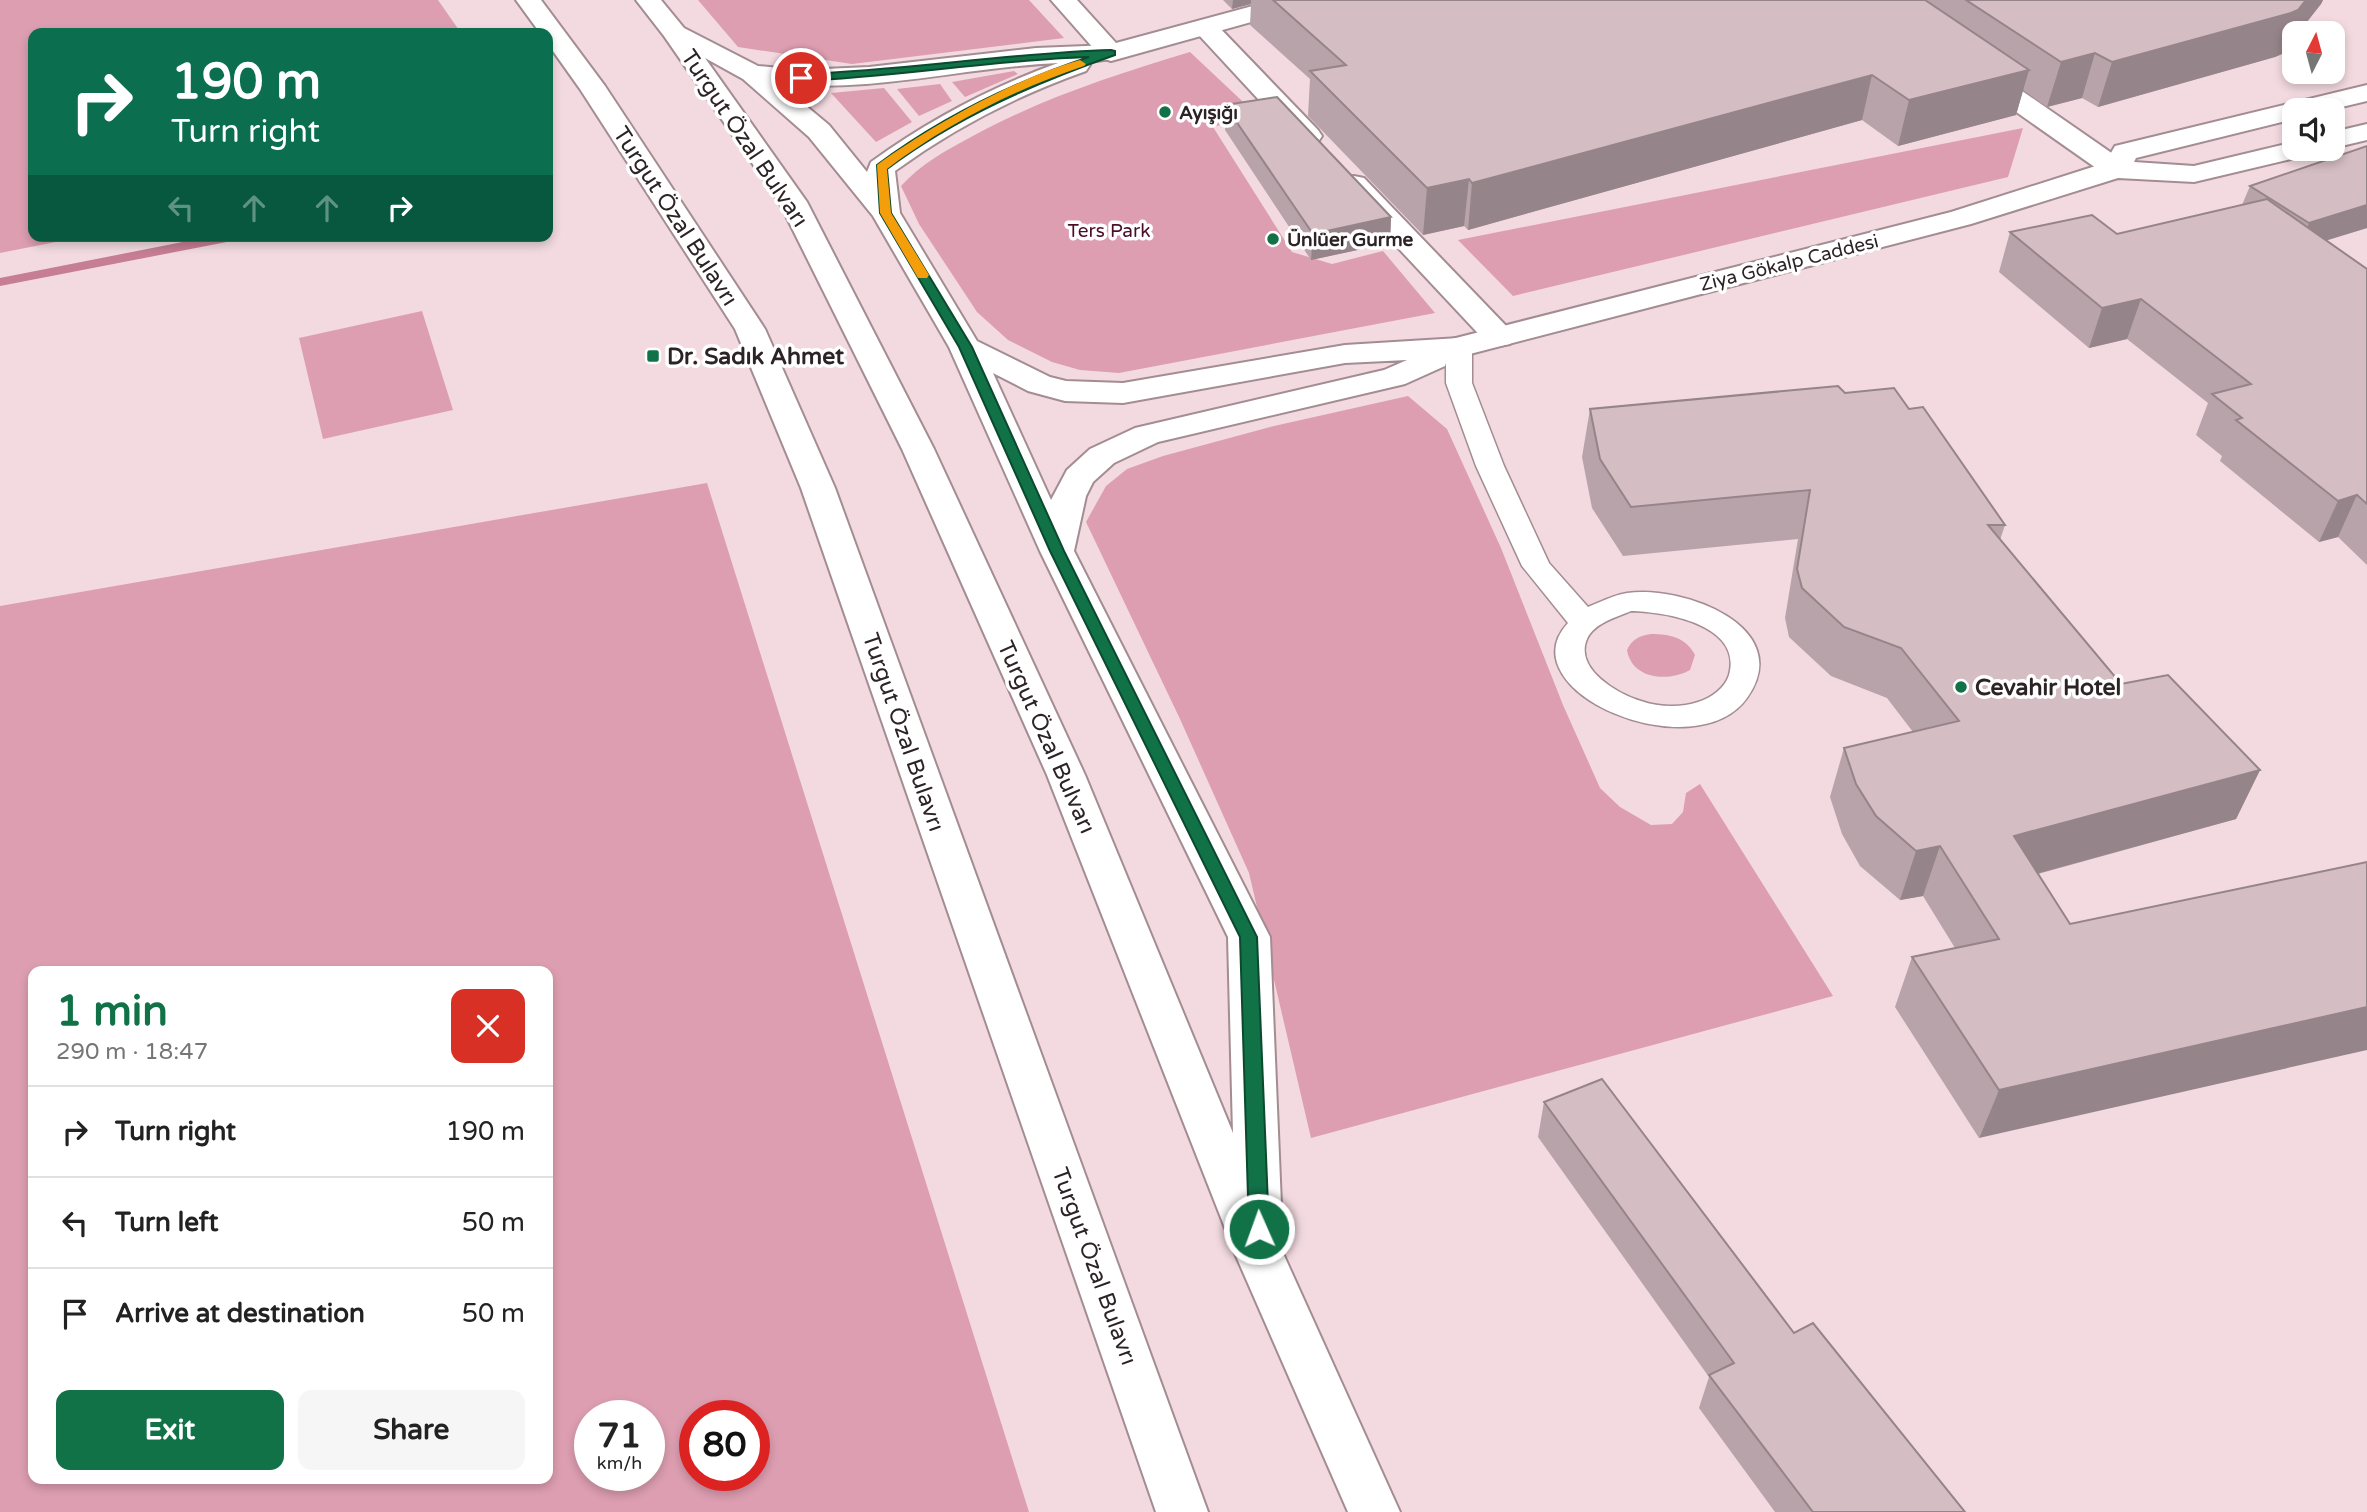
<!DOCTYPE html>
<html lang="en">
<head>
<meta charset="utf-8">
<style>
	body { margin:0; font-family:"Varela Round",sans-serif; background:#f6f6f6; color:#222; height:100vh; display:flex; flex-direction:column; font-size:26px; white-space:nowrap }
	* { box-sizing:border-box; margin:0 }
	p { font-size:23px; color:#767676 }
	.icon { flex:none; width:38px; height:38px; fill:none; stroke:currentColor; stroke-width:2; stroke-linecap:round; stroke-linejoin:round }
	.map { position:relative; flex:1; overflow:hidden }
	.side { position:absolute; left:28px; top:966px; width:525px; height:518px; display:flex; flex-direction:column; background:#fff; border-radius:14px; box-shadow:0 4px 10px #0003 }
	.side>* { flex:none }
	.hud { position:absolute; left:28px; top:28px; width:525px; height:214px; border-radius:14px; box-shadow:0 4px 10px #0003; background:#0b6e4f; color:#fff; overflow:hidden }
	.needle { width:46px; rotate:6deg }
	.controls { position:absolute; left:2282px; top:21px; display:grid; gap:14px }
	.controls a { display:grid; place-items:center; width:63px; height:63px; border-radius:14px; background:#fff; box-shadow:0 4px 10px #0003; font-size:35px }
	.speed { position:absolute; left:574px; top:1400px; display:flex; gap:14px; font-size:35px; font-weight:700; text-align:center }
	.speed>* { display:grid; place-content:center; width:91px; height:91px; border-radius:50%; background:#fff; box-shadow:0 4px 10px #0003; line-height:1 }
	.speed small { font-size:18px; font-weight:400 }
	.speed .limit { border:10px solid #d22; background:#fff; color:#111 }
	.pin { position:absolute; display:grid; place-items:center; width:60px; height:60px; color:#fff; margin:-30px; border:4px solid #fff; border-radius:50%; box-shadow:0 2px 7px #0007 }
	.me { position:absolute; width:77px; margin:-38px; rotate:358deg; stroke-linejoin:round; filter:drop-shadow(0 0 5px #0008) }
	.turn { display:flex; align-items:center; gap:24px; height:147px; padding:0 28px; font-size:32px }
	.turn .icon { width:91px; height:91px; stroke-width:2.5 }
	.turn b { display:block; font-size:49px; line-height:60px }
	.lanes { display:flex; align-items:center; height:66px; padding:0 28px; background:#0003; justify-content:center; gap:35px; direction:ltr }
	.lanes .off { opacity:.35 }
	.round { display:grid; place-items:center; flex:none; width:74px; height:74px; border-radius:14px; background:#f6f6f6 }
	.summary { display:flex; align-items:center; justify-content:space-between; height:119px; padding:0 28px }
	h1 { font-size:42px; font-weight:700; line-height:52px; color:#117248 }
	.button { display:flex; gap:14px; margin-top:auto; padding:14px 28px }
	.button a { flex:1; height:80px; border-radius:14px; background:#117248; color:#fff; font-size:28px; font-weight:700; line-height:80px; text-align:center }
	.button a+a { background:#f6f6f6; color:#222 }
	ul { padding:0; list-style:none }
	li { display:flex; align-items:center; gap:21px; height:91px; padding:0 28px; border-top:2px solid #e0e0e0 }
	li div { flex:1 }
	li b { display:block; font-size:26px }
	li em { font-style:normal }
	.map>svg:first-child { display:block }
	.green { fill:#dd9eb1; fill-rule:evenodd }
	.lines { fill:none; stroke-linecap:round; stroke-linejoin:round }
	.stream { fill:#c57e94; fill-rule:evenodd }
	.lane-casing { stroke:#a38c92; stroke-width:3 }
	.street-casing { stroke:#a38c92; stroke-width:4 }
	.secondary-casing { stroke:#a38c92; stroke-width:4 }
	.highway-casing { stroke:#a38c92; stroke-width:4 }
	.lane { fill:#fff; fill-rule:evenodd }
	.street { fill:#fff; fill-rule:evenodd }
	.secondary { fill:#fff; fill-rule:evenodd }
	.highway { fill:#fff; fill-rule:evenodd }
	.wall { fill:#b7a3a9 }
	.shaded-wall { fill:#958489 }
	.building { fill:#d5bdc4; stroke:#958489; stroke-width:2 }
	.route { fill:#117248; stroke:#0b4a2f; stroke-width:2 }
	.slow { fill:#f59e0b }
	.poi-dot { fill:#117248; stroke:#fff; stroke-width:2.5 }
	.labels { text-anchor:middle; stroke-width:7; stroke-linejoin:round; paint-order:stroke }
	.far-poi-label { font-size:19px; font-weight:bold; fill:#2c2326; stroke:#fff; text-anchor:start }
	.far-park-label { font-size:19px; fill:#4d0c28; stroke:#fff }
	.far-street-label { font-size:19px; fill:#2c2326; stroke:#fff }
	.street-label { font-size:23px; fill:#2c2326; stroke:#fff }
	.poi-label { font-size:23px; font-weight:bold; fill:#2c2326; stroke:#fff; text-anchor:start }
</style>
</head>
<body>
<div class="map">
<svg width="2367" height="1512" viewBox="0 0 2367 1512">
	<rect width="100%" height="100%" fill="#f2dae0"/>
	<!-- green -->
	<path class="green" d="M0 0H438L461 33H33V236H86L0 253Z
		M698 0H1029L1064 38 852 64 738 47Z
		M1190 52 1257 115 1213 127 1292 252 1332 264 1383 251 1435 313 1119 373 1080 370 1052 362 1008 340 977 312 919 224 901 186C921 164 945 151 971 137 1040 99 1114 75 1190 52Z
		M1014 71 1018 74 965 97 952 82Z
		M940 84 952 101 919 116 897 89Z
		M884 88 912 122 876 142 831 93Z
		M2023 128 2008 177 1513 296 1458 240Z
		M422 311 453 410 323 439 299 338Z
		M1408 396 1447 429 1501 548 1563 705 1600 788 1620 807 1651 825 1672 824 1683 812 1686 793 1700 784 1833 996 1311 1138 1249 873 1180 719 1086 522 1106 486 1127 469 1163 456 1274 426Z
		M707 483 1029 1512H0V606ZM33 971H548V1479H33ZM590 1416H649V1475H590ZM695 1416H754V1475H695Z
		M1651 634C1669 634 1686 637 1695 655L1690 670C1669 682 1632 680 1627 650 1632 639 1639 636 1651 634Z"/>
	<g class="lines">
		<!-- stream -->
		<path class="stream" d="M213 236H244L237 240 0 286V278Z"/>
		<defs>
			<path id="lane" d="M1459 339 1468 342 1472 347V383L1504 466 1549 563 1588 607C1600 602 1614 595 1627 593 1683 585 1797 627 1747 698 1695 771 1505 691 1568 623L1522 566 1476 466 1446 383V347L1450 342ZM1631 611C1665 612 1743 624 1729 675 1725 688 1711 698 1698 702 1681 708 1658 707 1641 701 1618 694 1574 669 1587 639 1594 623 1617 617 1631 611Z"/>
			<path id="street" d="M1206 20 1215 23 1318 130 1322 136 1318 142 1308 144 1298 142 1197 33 1193 28 1197 23Z
				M1977 64 1986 66 2126 163 2130 169 2126 175 2116 177 2106 175 1968 78 1964 72 1968 66Z
				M1354 176 1364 178 1510 330 1514 337 1510 344 1499 346 1488 344 1344 190 1340 184 1344 178Z"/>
			<path id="secondary" d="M1051 0H1077L1116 43 1275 0H1315L1312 5 1111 61 1102 58Z
				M2367 85V101L2329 110H2294V119L2136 158 2134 162 2194 166 2294 142V149H2312L2308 155 2194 182 2118 178 1971 224 1470 354 1459 356 1448 354 1443 347 1448 340 1951 212 2105 163 2115 146Z
				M2367 124V140L2333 148V132Z"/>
			<path id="highway" d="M516 0H541L605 86 765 329 835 488 1208 1512H1156L801 488 735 329 580 89 548 44V33H540Z
				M636 0H661L684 28 758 66 801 70 869 67 1036 48 1111 45 1120 48 1124 53 1120 58 1088 62 1090 65 1086 71C1018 95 954 128 895 171L900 213 977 341 1050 377 1066 381 1123 383 1345 345 1459 338 1470 340 1475 347 1470 354 1448 357 1445 366 1405 384 1158 442 1114 463 1093 482 1086 496 1074 551 1270 937 1282 1229 1277 1240 1400 1512H1348L1236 1256 1047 775 902 449 779 202 664 36ZM705 58 743 79 809 137 873 216 949 347 1040 551 1228 937 1233 1133 1085 775 934 449 807 202ZM1058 63C991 87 929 120 871 162L867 172 829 125 780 84C873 93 966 67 1058 63ZM1407 360 1384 370 1135 428 1090 449 1067 470 1051 500 993 373 1028 391 1065 401 1123 403 1345 363Z"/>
		</defs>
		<!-- lane casing -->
		<use href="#lane" class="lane-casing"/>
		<!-- street casing -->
		<use href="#street" class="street-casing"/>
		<!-- secondary casing -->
		<use href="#secondary" class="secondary-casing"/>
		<!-- highway casing -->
		<use href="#highway" class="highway-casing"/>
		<!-- lane -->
		<use href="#lane" class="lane"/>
		<!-- street -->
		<use href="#street" class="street"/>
		<!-- secondary -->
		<use href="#secondary" class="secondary"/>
		<!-- highway -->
		<use href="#highway" class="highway"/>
	</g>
	<!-- wall -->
	<path class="wall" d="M1223 0H2323L2321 4 2282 54 2275 57 2098 107 2082 98 2047 107 2023 90 2016 115 1898 146 1862 120 1468 230 1464 226 1423 235 1308 116 1310 79 1250 25 1251 4 1232 9Z
		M1225 105 1391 217 1390 243 1311 260 1225 130Z
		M2367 146V228L2326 240 2367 269V565L2338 537 2319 542 2220 461 2222 456 2196 435 2208 403 2127 339 2089 348 1999 272 2010 232 2117 234 2242 205 2250 186Z
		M1845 393 1909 409 2005 525 2000 540 2121 684 2260 770 2236 819 2038 874 2070 924 1979 1138 1895 1007 1912 957 1955 948 1923 896 1900 900 1860 866 1842 834 1830 797 1844 748 1913 732 1887 698 1831 676 1789 637 1785 618 1798 539 1623 556 1592 508 1582 457 1590 409Z
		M1544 1102 1794 1333 1965 1512H1775L1699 1408 1709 1377 1538 1137Z"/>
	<!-- shaded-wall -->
	<path class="shaded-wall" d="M1233 0H1251V4L1232 9Z
		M2306 0H2323L2321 4 2298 33H2294V38L2282 54 2275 57 2098 107 2112 62Z
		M2095 53 2082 98 2047 107 2061 62Z
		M2029 70 2016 115 1898 146 1909 100Z
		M1872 75 1862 120 1468 230 1472 183Z
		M1469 179 1464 226 1423 235 1427 188Z
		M2367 205V228L2299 249 2309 223Z
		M1391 217 1390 243 1311 260 1313 234Z
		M2141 299 2127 339 2089 348 2102 308Z
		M2357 495 2338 537 2319 542 2338 501Z
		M2260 770 2236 819 1996 885 2014 836Z
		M1940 846 1923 896 1900 900 1916 851Z
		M2367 1007V1050L1979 1138 1999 1090Z"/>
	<!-- building -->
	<path class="building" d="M1273 0H1925L2029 70 1909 100 1872 75 1472 183 1469 179 1427 188 1310 71 1346 65Z
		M1966 0H2306L2298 10 2291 13 2112 62 2095 53 2061 62Z
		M1277 97 1391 217 1313 234 1225 105Z
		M2367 146V205L2309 223 2250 186Z
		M2267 199 2367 269V504L2357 495 2338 501 2236 420 2242 418 2212 394 2251 384 2141 299 2102 308 2010 232 2092 215 2117 234Z
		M1838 386 1845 393 1894 388 1909 409 1923 407 2005 525H1988L2121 684 2168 675 2260 770 2014 836 2070 924 2367 862V1007L1999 1090 1912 957 1999 939 1940 846 1916 851 1876 816 1856 784 1844 748 1959 721 1901 648 1844 627 1802 588 1797 569 1810 490 1631 507 1600 459 1590 409Z
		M1602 1079 1794 1333 1813 1323 1965 1512H1813L1709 1375 1734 1363 1544 1102Z"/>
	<!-- route -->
	<path class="route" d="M1111 50 1115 51V55C1035 83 955 118 887 169L891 213 972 347 1064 551 1257 937 1269 1229 1266 1234 1259 1237 1252 1234 1249 1229 1240 937 1050 551 959 347 880 213 877 165C940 118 1014 82 1089 57 992 60 897 77 801 81L796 78 801 74C905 71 1007 53 1111 50Z"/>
	<!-- slow -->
	<path class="slow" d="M1080 60 1086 64 1084 66C1015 89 945 125 887 169L891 213 929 275 927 278H918L880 213 877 165C930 126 1016 78 1080 60Z"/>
	<!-- markers -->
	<g class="poi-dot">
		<circle cx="1165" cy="112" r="7"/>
		<circle cx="1273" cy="239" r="7"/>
		<rect x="646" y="349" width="14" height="14" rx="3.5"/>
		<circle cx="1961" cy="687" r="7"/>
	</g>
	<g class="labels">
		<!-- far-poi labels -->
		<g class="far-poi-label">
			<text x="1179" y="119">Ayışığı</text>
			<text x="1287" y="246">Ünlüer Gurme</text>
		</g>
		<!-- far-park labels -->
		<g class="far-park-label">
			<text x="1109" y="237">Ters Park</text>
		</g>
		<!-- far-street labels -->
		<g class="far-street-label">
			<text transform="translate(1789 262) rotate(-14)" y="7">Ziya Gökalp Caddesi</text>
		</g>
		<!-- street labels -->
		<g class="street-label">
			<text transform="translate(745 138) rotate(56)" y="8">Turgut Özal Bulvarı</text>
			<text transform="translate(676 216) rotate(57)" y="8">Turgut Özal Bulavrı</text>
			<text transform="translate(904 732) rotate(71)" y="8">Turgut Özal Bulavrı</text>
			<text transform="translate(1047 737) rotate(66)" y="8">Turgut Özal Bulvarı</text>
			<text transform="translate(1095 1266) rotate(70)" y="8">Turgut Özal Bulavrı</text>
		</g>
		<!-- poi labels -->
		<g class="poi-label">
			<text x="667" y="364">Dr. Sadık Ahmet</text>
			<text x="1975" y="695">Cevahir Hotel</text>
		</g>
	</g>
</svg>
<div class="controls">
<a><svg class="needle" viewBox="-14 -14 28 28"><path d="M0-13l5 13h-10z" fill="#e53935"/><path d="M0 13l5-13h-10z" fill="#767676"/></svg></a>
<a><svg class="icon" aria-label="sound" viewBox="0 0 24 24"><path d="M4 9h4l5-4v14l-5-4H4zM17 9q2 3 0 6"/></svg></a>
</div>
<div class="speed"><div>71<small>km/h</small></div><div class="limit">80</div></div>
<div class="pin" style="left:801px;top:78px;background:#d93025"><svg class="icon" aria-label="arrive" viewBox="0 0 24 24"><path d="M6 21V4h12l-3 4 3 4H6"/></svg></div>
<svg class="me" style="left:1259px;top:1229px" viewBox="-20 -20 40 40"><circle r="17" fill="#117248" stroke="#fff" stroke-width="3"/><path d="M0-11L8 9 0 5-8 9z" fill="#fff"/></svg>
<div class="hud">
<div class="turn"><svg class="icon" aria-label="right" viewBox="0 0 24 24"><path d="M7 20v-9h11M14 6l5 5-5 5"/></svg><div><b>190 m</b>Turn right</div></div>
<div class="lanes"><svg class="icon off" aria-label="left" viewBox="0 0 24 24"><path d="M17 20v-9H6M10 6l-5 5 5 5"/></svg><svg class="icon off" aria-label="ahead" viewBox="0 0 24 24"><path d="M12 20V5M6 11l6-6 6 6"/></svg><svg class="icon off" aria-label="ahead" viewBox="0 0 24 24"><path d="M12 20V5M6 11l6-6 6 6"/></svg><svg class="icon" aria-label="right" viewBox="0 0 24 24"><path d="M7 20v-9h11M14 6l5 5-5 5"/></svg></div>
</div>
<section class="side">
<div class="summary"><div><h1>1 min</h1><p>290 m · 18:47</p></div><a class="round" style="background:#d93025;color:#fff"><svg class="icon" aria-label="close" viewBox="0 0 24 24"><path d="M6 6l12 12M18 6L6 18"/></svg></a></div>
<ul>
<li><svg class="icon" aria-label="right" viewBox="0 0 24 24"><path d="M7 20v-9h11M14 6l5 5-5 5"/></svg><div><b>Turn right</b></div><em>190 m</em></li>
<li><svg class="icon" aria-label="left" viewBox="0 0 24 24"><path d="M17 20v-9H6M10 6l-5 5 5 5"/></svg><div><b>Turn left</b></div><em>50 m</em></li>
<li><svg class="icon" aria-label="arrive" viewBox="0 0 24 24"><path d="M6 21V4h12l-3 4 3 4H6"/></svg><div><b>Arrive at destination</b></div><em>50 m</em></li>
</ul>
<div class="button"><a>Exit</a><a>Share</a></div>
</section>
</div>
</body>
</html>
